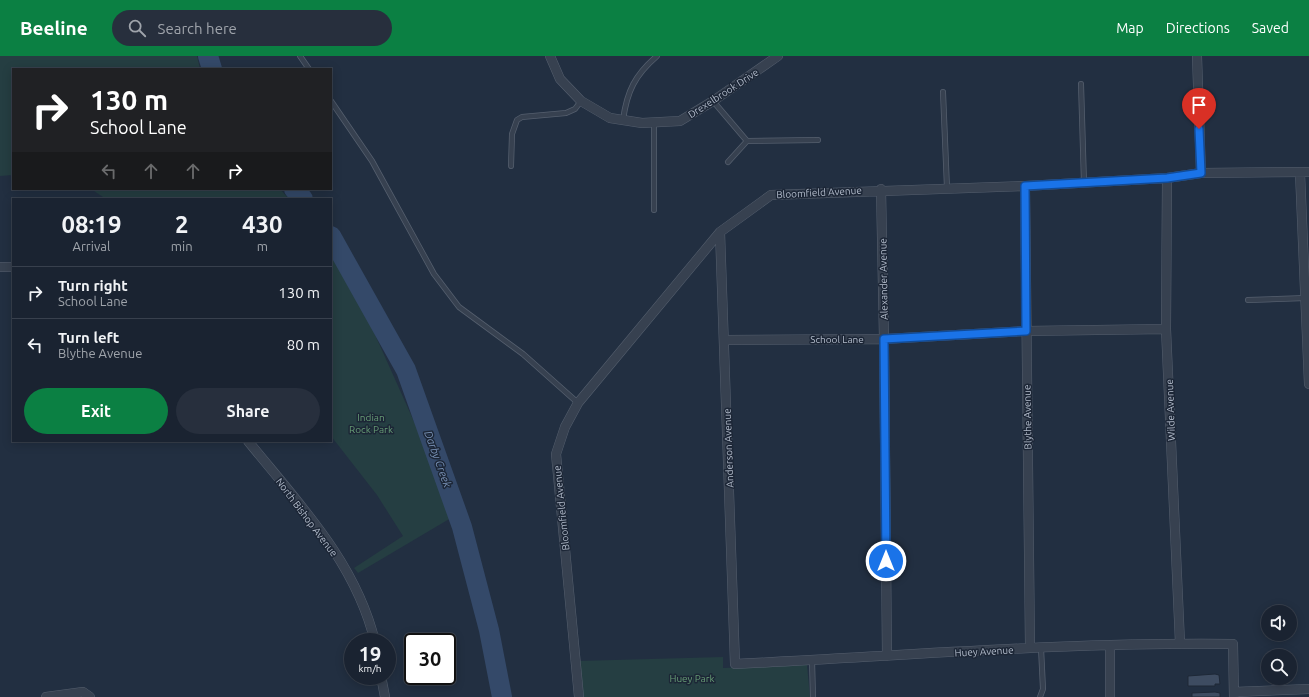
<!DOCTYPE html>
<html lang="en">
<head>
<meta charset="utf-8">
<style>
	body { margin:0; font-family:Ubuntu,sans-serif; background:#272f3d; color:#f1f3f6; height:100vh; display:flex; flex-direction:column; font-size:15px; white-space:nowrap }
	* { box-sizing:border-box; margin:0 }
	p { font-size:13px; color:#9fa4ab }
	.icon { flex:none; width:22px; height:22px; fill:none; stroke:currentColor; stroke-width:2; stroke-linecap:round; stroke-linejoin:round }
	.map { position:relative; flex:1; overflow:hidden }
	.drawer { position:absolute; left:12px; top:142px; width:320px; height:244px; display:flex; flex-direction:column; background:#1a2331; border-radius:0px; box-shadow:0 2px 10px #0003,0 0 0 1px #38404d }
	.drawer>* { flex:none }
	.top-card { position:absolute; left:12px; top:12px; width:320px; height:122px; border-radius:0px; box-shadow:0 2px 10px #0003,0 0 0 1px #38404d; background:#202124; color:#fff; overflow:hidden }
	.fabs { position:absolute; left:1261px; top:549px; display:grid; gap:8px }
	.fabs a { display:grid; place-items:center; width:36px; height:36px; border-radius:50%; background:#1a2331; box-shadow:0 2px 10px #0003,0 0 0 1px #38404d; font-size:20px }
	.speed { position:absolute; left:344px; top:577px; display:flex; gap:8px; font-size:20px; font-weight:700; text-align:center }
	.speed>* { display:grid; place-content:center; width:52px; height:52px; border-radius:50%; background:#1a2331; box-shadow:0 2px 10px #0003,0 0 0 1px #38404d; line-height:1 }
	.speed small { font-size:10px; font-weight:400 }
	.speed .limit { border:2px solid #111; border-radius:6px; background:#fff; color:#111 }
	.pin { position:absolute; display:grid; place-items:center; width:34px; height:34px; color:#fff; margin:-41px -17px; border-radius:50% 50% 50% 0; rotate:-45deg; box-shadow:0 0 4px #0007 }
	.pin .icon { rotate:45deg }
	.me { position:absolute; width:44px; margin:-22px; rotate:0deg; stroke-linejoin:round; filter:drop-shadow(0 0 3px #0008) }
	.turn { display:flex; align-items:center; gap:14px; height:84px; padding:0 12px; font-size:18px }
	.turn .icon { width:52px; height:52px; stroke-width:2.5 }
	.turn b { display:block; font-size:28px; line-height:34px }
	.lanes { display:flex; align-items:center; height:38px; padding:0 12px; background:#0003; justify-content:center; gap:20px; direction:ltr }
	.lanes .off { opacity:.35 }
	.eta { display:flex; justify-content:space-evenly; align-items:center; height:68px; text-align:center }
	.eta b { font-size:24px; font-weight:700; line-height:28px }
	.action { display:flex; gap:8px; margin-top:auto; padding:8px 12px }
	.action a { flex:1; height:46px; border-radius:24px; background:#0b8043; color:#fff; font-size:16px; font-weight:700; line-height:46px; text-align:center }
	.action a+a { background:#272f3d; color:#f1f3f6 }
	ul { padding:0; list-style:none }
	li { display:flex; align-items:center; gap:12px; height:52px; padding:0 12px; border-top:1px solid #38404d }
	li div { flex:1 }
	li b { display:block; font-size:15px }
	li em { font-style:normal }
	header { display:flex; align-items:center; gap:24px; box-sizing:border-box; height:56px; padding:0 20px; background:#0b8043; color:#fff }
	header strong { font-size:19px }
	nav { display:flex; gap:22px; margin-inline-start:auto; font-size:14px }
	.search { width:280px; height:36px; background:#272f3d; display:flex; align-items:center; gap:10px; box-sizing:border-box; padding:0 14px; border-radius:22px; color:#9fa4ab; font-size:15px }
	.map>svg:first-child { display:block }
	.green { fill:#253e42 }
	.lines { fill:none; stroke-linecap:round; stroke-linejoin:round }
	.river { stroke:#344969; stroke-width:20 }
	.building { fill:#3e4c61; stroke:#1e2837 }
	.service-casing { stroke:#555f6e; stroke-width:6 }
	.minor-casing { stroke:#555f6e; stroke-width:10 }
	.service { stroke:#374150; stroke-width:4.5 }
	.minor { stroke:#374150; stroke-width:9 }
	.route-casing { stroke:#114b97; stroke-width:10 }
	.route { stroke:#1a73e8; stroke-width:7 }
	.labels { text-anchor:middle; stroke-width:3; stroke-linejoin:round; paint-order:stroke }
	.street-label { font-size:10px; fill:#b3bccb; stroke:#1c2636 }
	.park-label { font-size:10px; fill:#689e76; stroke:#1c2636 }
	.water-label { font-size:11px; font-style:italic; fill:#7891b5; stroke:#1c2636 }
</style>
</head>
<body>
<header>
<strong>Beeline</strong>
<div class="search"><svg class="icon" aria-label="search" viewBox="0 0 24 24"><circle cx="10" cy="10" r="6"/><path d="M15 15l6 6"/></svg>Search here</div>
<nav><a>Map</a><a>Directions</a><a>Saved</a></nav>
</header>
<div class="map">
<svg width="1309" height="641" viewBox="0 0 1309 641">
	<rect width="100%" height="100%" fill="#222f41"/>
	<!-- green -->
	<path class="green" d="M0 0H197L200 13H13V119L0 120Z
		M91 133H280L289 143H106Z
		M331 192 341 203 456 459 358 517 354 512 403 480 377 439 331 380Z
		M723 601V612L807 609 810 641H580L578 605Z"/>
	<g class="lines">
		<!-- river -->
		<path class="river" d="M208 0 212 13
			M294 133 303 143
			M331 180 406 314 462 471 489 574 502 641"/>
	</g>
	<!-- building -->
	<path class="building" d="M1215 618 1219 619 1220 628H1215V630H1188V620Z
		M1215 636 1220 637V641H1192V637Z"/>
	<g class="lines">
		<defs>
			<path id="service" d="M300 0 309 13
				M1081 28 1084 127
				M943 36 947 132
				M331 45 372 105 434 218 459 251 523 298 578 347
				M713 45 747 85 818 84
				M623 64C627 35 635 19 657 0
				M654 67V154
				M728 106 747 85
				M511 110 512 78 517 64 522 61 566 57 575 53 581 45
				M1248 244 1306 242
				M812 604 813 641
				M1040 641 1043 633 1041 592"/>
			<path id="minor" d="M550 0 560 23 581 45 610 62 642 67 680 65 713 45 778 0
				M1197 0 1201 117
				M1300 117 1309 328
				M1167 122 1166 273 1180 587
				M1025 130 1030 592
				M881 133 884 283 887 600
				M720 176 735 608C901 600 1067 586 1233 588L1234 641
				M0 211H13
				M724 284 884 283 1026 275 1166 273
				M248 385C298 447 356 506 375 586
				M1110 590V641
				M381 620 385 641
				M1234 636 1309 633
				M46 641 83 636 90 641
				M579 641 556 398 565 371 578 347 720 176 771 139 1025 130 1167 122 1201 117 1309 116"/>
		</defs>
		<!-- service casing -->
		<use href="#service" class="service-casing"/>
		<!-- minor casing -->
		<use href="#minor" class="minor-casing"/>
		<!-- service -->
		<use href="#service" class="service"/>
		<!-- minor -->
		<use href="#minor" class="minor"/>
	</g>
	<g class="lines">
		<defs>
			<path id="route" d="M886 505 884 283 1026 275 1025 130 1167 122 1201 117 1199 73"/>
		</defs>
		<!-- route casing -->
		<use href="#route" class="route-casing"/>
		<!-- route -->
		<use href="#route" class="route"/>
	</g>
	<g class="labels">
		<!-- street labels -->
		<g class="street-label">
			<text transform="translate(723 37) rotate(-33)" y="4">Drexelbrook Drive</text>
			<text transform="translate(819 136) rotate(-3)" y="4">Bloomfield Avenue</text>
			<text transform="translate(883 223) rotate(-91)" y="4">Alexander Avenue</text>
			<text x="837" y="287">School Lane</text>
			<text transform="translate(1170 354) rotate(-92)" y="4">Wilde Avenue</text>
			<text transform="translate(1027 361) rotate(-91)" y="4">Blythe Avenue</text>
			<text transform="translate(728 392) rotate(-92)" y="4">Anderson Avenue</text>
			<text transform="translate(561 452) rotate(-96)" y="4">Bloomfield Avenue</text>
			<text transform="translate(307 461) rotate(53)" y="4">North Bishop Avenue</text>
			<text transform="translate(984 595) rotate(-3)" y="4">Huey Avenue</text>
		</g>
		<!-- park labels -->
		<g class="park-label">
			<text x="371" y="365">Indian<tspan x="371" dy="12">Rock Park</tspan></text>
			<text x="692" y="626">Huey Park</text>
		</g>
		<!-- water labels -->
		<g class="water-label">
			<text transform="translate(438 403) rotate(70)" y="4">Darby Creek</text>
		</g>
	</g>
</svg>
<div class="fabs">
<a><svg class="icon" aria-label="sound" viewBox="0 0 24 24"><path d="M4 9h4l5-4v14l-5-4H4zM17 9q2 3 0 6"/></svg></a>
<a><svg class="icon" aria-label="search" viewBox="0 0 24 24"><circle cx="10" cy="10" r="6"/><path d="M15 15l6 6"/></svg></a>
</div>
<div class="speed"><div>19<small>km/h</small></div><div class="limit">30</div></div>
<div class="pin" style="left:1199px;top:73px;background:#d93025"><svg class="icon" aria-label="arrive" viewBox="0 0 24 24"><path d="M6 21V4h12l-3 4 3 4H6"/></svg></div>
<svg class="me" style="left:886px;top:505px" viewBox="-20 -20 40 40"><circle r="17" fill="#1a73e8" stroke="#fff" stroke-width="3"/><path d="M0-11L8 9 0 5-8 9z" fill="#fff"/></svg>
<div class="top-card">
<div class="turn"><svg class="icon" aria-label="right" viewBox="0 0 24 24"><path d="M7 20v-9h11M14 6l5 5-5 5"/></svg><div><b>130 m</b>School Lane</div></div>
<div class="lanes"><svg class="icon off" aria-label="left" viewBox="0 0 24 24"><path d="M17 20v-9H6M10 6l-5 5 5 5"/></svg><svg class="icon off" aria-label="ahead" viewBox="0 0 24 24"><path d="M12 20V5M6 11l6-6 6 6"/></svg><svg class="icon off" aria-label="ahead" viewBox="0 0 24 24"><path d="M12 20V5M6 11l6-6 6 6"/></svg><svg class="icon" aria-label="right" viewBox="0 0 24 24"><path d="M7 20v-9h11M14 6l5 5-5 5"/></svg></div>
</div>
<section class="drawer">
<div class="eta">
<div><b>08:19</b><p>Arrival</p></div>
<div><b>2</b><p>min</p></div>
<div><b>430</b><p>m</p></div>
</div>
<ul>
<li><svg class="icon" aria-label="right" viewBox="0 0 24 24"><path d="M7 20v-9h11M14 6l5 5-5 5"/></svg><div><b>Turn right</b><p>School Lane</p></div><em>130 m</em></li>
<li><svg class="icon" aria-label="left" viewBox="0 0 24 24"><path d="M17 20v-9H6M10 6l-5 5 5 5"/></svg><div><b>Turn left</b><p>Blythe Avenue</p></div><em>80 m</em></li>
</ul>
<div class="action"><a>Exit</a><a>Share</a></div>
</section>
</div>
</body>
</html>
